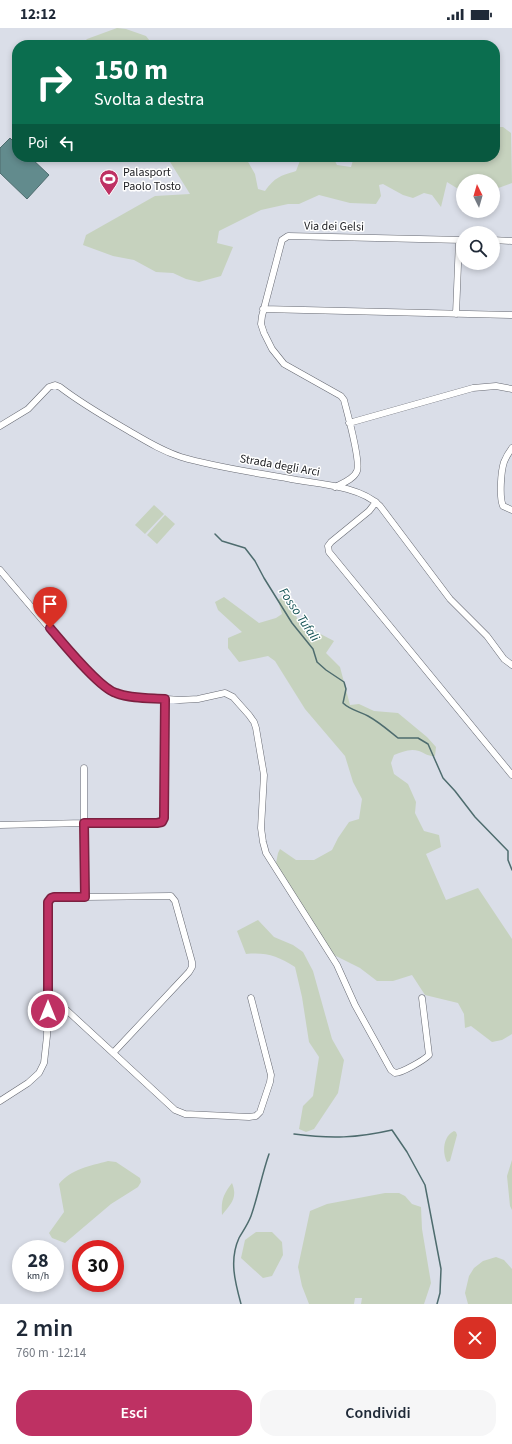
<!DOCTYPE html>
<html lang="it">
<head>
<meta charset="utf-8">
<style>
	body { margin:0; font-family:"Source Sans 3",sans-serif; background:#f6f6f7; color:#1f2937; height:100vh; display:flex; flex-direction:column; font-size:15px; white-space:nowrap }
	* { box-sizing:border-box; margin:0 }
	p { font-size:13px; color:#747a83 }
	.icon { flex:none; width:22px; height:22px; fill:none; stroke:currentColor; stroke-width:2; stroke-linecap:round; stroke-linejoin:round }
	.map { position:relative; height:1276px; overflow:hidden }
	.sheet { display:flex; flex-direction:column; background:#fff; flex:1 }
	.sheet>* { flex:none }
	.hud { position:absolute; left:12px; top:12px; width:488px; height:122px; border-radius:16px; box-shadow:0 2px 6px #0003; background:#0b6e4f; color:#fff; overflow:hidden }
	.needle { width:26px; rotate:355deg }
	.tools { position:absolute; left:456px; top:146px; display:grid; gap:8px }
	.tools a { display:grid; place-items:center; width:44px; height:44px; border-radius:50%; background:#fff; box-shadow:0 2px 6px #0003; font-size:20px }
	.speed { position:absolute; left:12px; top:1212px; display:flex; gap:8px; font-size:20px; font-weight:700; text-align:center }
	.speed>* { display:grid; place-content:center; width:52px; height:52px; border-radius:50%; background:#fff; box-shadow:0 2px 6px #0003; line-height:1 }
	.speed small { font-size:10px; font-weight:400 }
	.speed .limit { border:6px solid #d22; background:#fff; color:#111 }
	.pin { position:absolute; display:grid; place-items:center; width:34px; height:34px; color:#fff; margin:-41px -17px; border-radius:50% 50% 50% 0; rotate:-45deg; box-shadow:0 0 4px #0007 }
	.pin .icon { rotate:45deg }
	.me { position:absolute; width:44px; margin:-22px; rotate:0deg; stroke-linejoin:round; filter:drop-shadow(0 0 3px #0008) }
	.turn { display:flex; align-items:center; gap:14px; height:84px; padding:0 16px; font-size:18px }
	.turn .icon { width:52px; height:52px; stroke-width:2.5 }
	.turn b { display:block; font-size:28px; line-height:34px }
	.then { display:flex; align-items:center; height:38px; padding:0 16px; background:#0003; gap:8px; font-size:15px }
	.round { display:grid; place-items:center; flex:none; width:42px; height:42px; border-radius:16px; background:#f6f6f7 }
	.overview { display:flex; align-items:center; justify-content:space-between; height:68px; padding:0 16px }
	h1 { font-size:24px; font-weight:600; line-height:30px }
	.action { display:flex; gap:8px; margin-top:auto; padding:8px 16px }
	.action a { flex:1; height:46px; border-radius:16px; background:#be3163; color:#fff; font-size:16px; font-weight:600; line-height:46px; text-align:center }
	.action a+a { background:#f6f6f7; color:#1f2937 }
	.status { display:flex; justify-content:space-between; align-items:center; height:28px; padding:0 20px; background:#fff; direction:ltr }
	.status svg { height:11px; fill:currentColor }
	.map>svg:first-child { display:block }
	.green { fill:#c6d2be }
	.water { fill:#628b8d; stroke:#4e6c6e }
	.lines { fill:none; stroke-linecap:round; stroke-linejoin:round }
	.stream { stroke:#4e6c6e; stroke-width:1.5 }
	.minor-casing { stroke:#666972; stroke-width:7 }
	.minor { stroke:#fff; stroke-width:6 }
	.route-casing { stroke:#7c2040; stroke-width:10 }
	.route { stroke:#be3163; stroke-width:7 }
	.labels { text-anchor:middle; stroke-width:3; stroke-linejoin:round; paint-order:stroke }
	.poi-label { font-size:12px; fill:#212226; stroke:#fff; text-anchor:start }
	.street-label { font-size:12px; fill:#212226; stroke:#fff }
	.water-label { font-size:13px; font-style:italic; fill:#175457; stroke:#fff }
</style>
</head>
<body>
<div class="status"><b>12:12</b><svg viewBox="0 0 49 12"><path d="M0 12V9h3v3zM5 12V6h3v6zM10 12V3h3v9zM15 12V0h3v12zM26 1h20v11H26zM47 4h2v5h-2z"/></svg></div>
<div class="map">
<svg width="512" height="1276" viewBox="0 0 512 1276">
	<rect width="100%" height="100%" fill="#dadee8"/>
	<!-- green -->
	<path class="green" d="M117 0 126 1 146 8 153 17H81L87 11Z
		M495 99H503L511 105 512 155 493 162V153H463V164L447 154 441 179 432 167 424 165 413 170 403 167 383 156 379 157 381 168 376 176 350 175 319 167 299 176H288L261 182 219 203 217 215 233 219 221 248 199 254 186 251 173 245 156 244 134 232 113 228 83 217 86 207 155 168 190 166 167 129H251L247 132 255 146 258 161 265 163C275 149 280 148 296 143L301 130 303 129H333L337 137 351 139 354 129H495Z
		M154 477 164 486 145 506 135 497Z
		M165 487 175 496 157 516 147 507Z
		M224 569 259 595 276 590 282 586 278 572 282 569 290 574 297 590 307 599 334 613 326 625 340 639 350 677 359 676 374 683 398 685 427 709 436 719 435 728C428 728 426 726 419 723 410 720 402 724 394 727L391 735 394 746 408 756 416 774 415 785 424 803 439 807 441 819 426 826 446 872 478 860 512 911V1006L502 1012 492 1014 471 998 465 1000 464 986 458 975 425 967 412 947 393 953H377L360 940 332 926 276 835 278 825 280 821 296 832H314L332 822 338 810 349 794 359 791 362 771 353 754 345 728 305 681 275 633 268 628 239 634 228 620V610L242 604 218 582 215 574Z
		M258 892 274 909 293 917 303 924 313 943 332 1011 344 1032 338 1065 314 1101 306 1104 299 1101 303 1078 313 1068 319 1029 309 1014 302 969 295 939C278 928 266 924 246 926L237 903Z
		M454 1103 456 1104 457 1107 450 1133 447 1134C442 1125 443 1108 454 1103Z
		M512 1132V1182L510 1178 507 1148Z
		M108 1133 116 1134 140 1150 141 1154 138 1159 111 1176 65 1215 52 1210 49 1205 64 1184 59 1156C71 1141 90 1138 108 1133Z
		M232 1155C238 1170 231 1176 222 1187 221 1172 223 1167 232 1155Z
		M385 1165H399L405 1168 412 1176 421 1179 422 1201 431 1255 424 1276H361L362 1270H355L354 1276H309L302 1258 298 1239 310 1183 327 1176Z
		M256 1204H272L282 1214 283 1227 272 1248 263 1250 241 1230 245 1212Z
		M496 1229 504 1232 512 1241V1276H468L465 1265 469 1248 474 1240 483 1233Z"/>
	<!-- water -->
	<path class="water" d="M10 110 17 117V129H30L49 147 27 171 0 145V120Z"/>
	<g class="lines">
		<!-- stream -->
		<path class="stream" d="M215 506 222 513 245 520 255 533 264 550 292 595 313 621 317 634 326 642 344 654 346 661 343 675C350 682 359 683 368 688 379 694 388 702 398 710H418L428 716 443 750 455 763 475 789 508 823V832L512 842
			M294 1106C331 1111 357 1110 392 1102L407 1124 425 1157 441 1241 440 1265 437 1276
			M241 1276C235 1254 229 1232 239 1210 243 1203 248 1196 251 1188 258 1168 262 1146 269 1126"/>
		<defs>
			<path id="minor" d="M493 212 512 213
				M263 281 512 287
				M456 286 459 212
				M349 395 473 360 496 358 512 361
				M0 398 28 381 49 359 55 357 60 359C82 376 105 389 129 403 146 413 162 423 181 429 218 440 259 445 297 452 322 456 362 459 380 478L450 571 487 608 504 631 512 637
				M512 420C509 424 506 429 504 434 501 443 499 469 503 478L512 482
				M335 459C343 455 354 451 357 443 361 433 347 384 344 372L341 368 284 336 272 321 264 305 261 296 262 288 282 212 288 208 463 212
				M376 474 369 483 331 514 328 518 329 524 512 747
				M0 542 56 608 96 651 109 663 117 666 129 668 180 672 198 671 225 665 233 669 249 687 254 694 256 700 264 747 261 800 263 814 266 825 337 937 355 977 391 1042 395 1045C402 1045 424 1032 429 1027L422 970
				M84 740V795H157L162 793 164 789 165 671
				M0 797 84 795 85 869H54L49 872 47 1008 44 1035 39 1045 28 1055 0 1073
				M85 869 171 868 175 873 192 934V939L189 944 113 1025
				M48 965 175 1082 185 1086 249 1089 256 1088 260 1084 270 1054 271 1047 251 970"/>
		</defs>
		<!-- minor casing -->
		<use href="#minor" class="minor-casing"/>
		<!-- minor -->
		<use href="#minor" class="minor"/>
	</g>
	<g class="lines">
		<defs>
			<path id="route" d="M48 983V874L51 870 54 869H85L84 795H157L162 794 164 790 165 671C150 670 131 671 116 665 99 660 63 615 50 600"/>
		</defs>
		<!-- route casing -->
		<use href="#route" class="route-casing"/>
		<!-- route -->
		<use href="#route" class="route"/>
	</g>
	<!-- icons -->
	<defs>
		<symbol id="stadium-pin" viewBox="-11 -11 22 30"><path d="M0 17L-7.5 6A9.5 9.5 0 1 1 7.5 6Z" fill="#be3163" stroke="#fff"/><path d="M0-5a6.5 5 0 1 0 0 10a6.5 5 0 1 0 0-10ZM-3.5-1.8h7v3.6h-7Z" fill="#fff"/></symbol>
	</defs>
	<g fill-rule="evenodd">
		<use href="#stadium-pin" x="98" y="140" width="22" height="30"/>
	</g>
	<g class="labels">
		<!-- poi labels -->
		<g class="poi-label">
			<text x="123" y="148">Palasport<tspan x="123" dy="14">Paolo Tosto</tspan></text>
		</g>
		<!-- street labels -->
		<g class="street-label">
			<text transform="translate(334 198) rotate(1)" y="4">Via dei Gelsi</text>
			<text transform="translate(280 437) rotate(10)" y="4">Strada degli Arci</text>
		</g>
		<!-- water labels -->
		<g class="water-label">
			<text transform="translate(300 586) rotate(56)" y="5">Fosso Tufali</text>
		</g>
	</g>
</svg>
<div class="tools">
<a><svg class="needle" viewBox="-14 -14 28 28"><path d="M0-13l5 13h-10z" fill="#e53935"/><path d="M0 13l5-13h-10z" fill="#747a83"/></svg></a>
<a><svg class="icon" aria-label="search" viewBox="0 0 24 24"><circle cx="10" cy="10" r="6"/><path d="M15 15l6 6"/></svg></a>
</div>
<div class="speed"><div>28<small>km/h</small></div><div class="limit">30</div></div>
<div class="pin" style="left:50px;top:600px;background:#d93025"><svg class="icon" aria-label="arrive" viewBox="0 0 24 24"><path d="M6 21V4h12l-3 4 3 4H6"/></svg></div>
<svg class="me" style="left:48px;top:983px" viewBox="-20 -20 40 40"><circle r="17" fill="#be3163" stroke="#fff" stroke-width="3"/><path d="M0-11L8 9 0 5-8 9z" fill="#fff"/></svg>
<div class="hud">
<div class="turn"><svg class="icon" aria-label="right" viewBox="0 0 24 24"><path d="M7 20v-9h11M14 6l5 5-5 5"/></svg><div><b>150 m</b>Svolta a destra</div></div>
<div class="then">Poi<svg class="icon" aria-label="left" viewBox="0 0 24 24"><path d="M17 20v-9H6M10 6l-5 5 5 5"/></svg></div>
</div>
</div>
<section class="sheet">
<div class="overview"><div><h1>2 min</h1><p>760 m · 12:14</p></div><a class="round" style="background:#d93025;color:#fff"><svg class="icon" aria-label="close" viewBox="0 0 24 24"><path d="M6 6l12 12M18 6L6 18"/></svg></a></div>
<div class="action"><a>Esci</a><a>Condividi</a></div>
</section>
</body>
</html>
